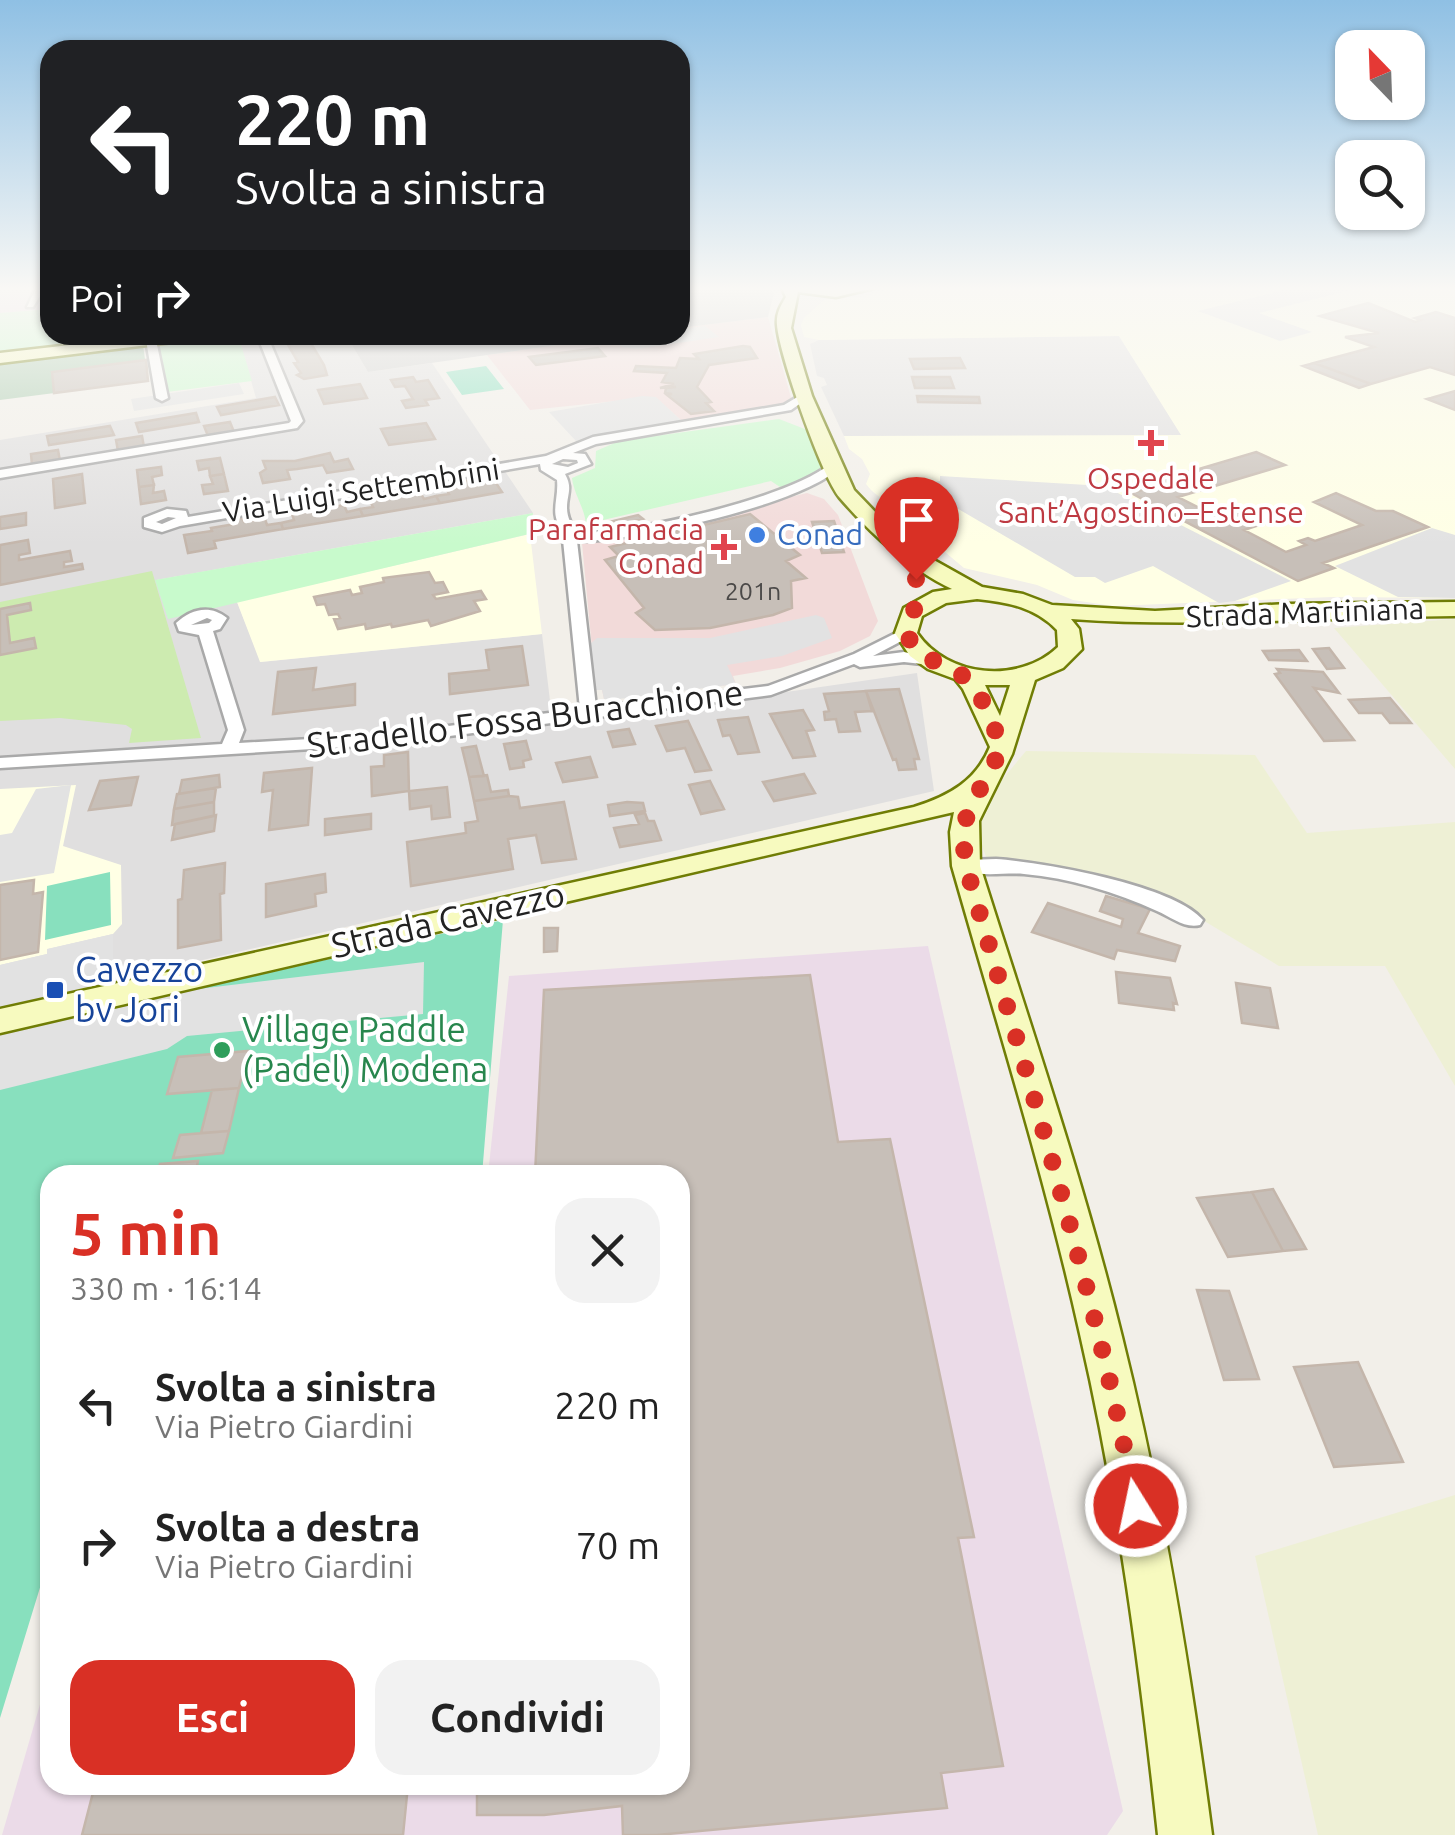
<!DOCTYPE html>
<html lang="it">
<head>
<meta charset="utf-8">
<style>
	body { margin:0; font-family:Ubuntu,sans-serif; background:#f2f2f2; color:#222; height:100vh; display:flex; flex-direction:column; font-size:38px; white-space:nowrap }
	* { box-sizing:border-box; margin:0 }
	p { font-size:32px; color:#767676 }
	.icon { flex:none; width:55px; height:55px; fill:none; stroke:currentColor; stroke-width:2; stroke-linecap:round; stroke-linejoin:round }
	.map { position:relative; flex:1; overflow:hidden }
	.panel { position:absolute; left:40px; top:1165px; width:650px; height:630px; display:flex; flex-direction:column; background:#fff; border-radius:30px; box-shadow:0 2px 8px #0004 }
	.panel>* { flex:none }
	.guide { position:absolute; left:40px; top:40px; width:650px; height:305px; border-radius:30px; box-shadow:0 2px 8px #0004; background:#202124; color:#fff; overflow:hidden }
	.needle { width:65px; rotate:337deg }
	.tools { position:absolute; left:1335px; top:30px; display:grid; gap:20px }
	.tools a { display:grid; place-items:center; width:90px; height:90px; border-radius:20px; background:#fff; box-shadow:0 2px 8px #0004; font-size:50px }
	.pin { position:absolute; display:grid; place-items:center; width:85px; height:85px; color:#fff; margin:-102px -42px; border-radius:50% 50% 50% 0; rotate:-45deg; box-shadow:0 0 10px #0007 }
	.pin .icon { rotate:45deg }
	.me { position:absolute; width:110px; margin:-55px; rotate:350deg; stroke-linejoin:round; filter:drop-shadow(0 0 8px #0008) }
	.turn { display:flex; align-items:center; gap:35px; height:210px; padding:0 30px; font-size:45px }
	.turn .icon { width:130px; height:130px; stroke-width:2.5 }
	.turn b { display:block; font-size:70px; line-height:85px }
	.then { display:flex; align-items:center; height:95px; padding:0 30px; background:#0003; gap:20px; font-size:38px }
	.round { display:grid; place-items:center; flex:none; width:105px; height:105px; border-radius:30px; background:#f2f2f2 }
	.headline { display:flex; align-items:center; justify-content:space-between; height:170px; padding:0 30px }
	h1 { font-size:60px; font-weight:700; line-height:75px; color:#d93025 }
	.action { display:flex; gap:20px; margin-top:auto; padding:20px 30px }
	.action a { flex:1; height:115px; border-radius:30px; background:#d93025; color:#fff; font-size:40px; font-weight:700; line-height:115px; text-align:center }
	.action a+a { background:#f2f2f2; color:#222 }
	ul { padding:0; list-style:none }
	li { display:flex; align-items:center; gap:30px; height:140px; padding:0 30px }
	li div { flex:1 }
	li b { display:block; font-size:38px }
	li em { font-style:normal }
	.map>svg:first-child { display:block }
	.residential { fill:#e0dfdf }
	.commercial { fill:#f2dad9 }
	.industrial { fill:#ebdbe8 }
	.education { fill:#ffffe5 }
	.religious { fill:#d0d0d0 }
	.farmland { fill:#eef0d5 }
	.grass { fill:#cdebb0 }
	.cemetery { fill:#aacbaf }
	.park { fill:#c8facc }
	.pitch { fill:#88e0be }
	.parking { fill:#e2e2e2 }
	.building { fill:#c7bfb8; stroke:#c4b6ab; stroke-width:2.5 }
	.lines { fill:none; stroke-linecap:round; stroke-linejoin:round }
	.street-casing { stroke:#a9a9a9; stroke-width:5 }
	.secondary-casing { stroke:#707d05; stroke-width:5 }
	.street { fill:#fff; fill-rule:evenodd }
	.secondary { fill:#f7fabf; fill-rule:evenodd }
	.route { stroke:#d93025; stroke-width:18; stroke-dasharray:0 32.4 }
	.health-dot { fill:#e0444e; stroke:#fff; stroke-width:4 }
	.shop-dot { fill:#3f7fe0; stroke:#fff; stroke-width:4 }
	.transit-dot { fill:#1a4fb4; stroke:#fff; stroke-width:4 }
	.leisure-dot { fill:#2e9e5b; stroke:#fff; stroke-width:4 }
	.labels { text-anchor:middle; stroke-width:8; stroke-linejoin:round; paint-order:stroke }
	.far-number-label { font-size:25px; fill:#4b4948 }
	.far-health-label { font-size:30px; fill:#be3a42; stroke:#fff }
	.far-street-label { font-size:30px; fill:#222; stroke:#fff }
	.far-shop-label { font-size:30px; fill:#366cbe; stroke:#fff; text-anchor:start }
	.street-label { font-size:35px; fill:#222; stroke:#fff }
	.transit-label { font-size:35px; fill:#164399; stroke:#fff; text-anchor:start }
	.leisure-label { font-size:35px; fill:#27864d; stroke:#fff; text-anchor:start }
</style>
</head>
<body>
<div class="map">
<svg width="1455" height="1835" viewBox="0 0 1455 1835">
	<rect width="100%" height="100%" fill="#f2efe9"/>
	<!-- residential -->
	<path class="residential" d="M238 335H346L368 372 432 363 533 513 156 580 168 618 237 602 261 662 542 634 553 726 917 673 934 791 0 1007V440L256 398Z
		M1119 336 1182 436H844L821 387 827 385 824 378 817 376 810 344 819 340Z"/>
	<!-- commercial -->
	<path class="commercial" d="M768 317 792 401 782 407 683 422 655 397 530 410 487 355 628 335H680V328Z
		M807 493 824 499 838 515 878 621 870 636 840 651 780 668 733 676 736 684 604 699 602 690H596L582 543 611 541Z"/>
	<!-- industrial -->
	<path class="industrial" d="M0 288H50V309L0 313Z
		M928 946 1123 1811 1107 1835H2L50 1670V1785H680V1175H488L509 976Z"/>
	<!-- education -->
	<path class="education" d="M891 288H1455V598L1332 597 1113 606 1073 600 1037 585 964 568 871 490 866 484 870 474 862 459 849 449 844 436 1181 435 1119 336 819 340 804 337 801 325 804 318 824 300 868 296Z
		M530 534 542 634 260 662 237 602Z
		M76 785 63 846 121 865 122 924 113 934 48 949 47 954 0 965V789Z"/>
	<!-- religious -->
	<path class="religious" d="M680 288H767L774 293 768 317 680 328Z
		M346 335H628L368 372Z"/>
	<!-- farmland -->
	<path class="farmland" d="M1455 619V769L1334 628Z
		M1026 751 1255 755 1307 833 1455 822V1086L1385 966H1279L1176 904 1105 875 987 859 977 834 982 804Z
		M1455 1495V1835H1318L1255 1556Z"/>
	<!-- grass -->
	<path class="grass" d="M152 571 201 738 129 743 132 729 126 725 60 718 0 721V602Z"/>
	<!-- cemetery -->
	<path class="cemetery" d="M143 345 148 381 0 400V362Z"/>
	<!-- park -->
	<path class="park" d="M50 309V335H161L0 353V313Z
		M238 335 252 381 167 392 157 348 168 342Z
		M779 419 810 431 823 470 810 480 780 487 771 481 586 524C584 506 574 495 572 478L595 468 596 451 619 441Z
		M533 513 532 519 542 531 168 619 155 580Z"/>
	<!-- pitch -->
	<path class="pitch" d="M486 366 504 389 462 395 446 372Z
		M110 872 111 925 45 940 47 886Z
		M503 920 482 1175H50V1555L0 1718V1033Z"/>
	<!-- parking -->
	<path class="parking" d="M1292 288H1359L1259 313 1312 332 1280 341 1198 311Z
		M705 326 719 337 637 349 622 347 613 339 680 335V329Z
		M239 383 244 394 134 411 131 399Z
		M642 396 656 397 683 422 576 441 549 412Z
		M940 476 1104 486 1291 581 1235 601 1219 603 1153 566 1105 583 1095 577H1075L924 489 928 483 940 481Z
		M1432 528 1455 535V598L1398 597 1335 566Z
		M816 615 824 618 832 638 782 656 727 665 736 684 611 700 604 699 602 690H596L590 644 597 638H710Z
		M71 785 54 873 0 882V835L12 833 36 789Z
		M113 934V981L0 1007V965L47 954V949Z
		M424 962 423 1014 187 1036 167 1049 0 1090V1033L198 989Z"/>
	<!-- building -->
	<path class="building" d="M1368 303 1415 322 1421 320 1415 318 1436 312 1455 318V375L1430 367 1371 384 1314 363 1374 347 1345 337 1379 333 1320 316Z
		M306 335 324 365 327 375 304 379 297 375 301 373 294 363 298 362 287 343 282 342 286 341 284 338Z
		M743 346 750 347 757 358 709 365 697 387 711 402 706 403 714 411 691 414 667 395 672 394 665 393 666 388 676 387 660 388 674 384 662 382 667 373 634 371 636 366 676 368 680 358 699 359 694 354Z
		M598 348 605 356 536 365 529 357Z
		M960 358 965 368 914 369 910 359Z
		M146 360 148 381 54 393 52 372Z
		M1314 363 1371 384 1359 388 1303 366Z
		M413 377 416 382 428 380 439 398 425 400 428 405 406 408 402 401 413 399 405 386 395 387 391 380Z
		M912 377H950L954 388H915Z
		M360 384 367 398 324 404 318 390Z
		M1455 391V410L1427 399 1431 398Z
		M917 396 979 397 980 403 918 402Z
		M275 397 279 405 221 415 217 407Z
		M196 413 199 422 139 432 136 423Z
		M230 422 234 432 208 436 204 426Z
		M426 423 435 439 389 445 381 429Z
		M110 426 114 435 49 445 47 436Z
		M142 436 144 447 118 451 116 440Z
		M58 450 60 461 32 465 31 454Z
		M1256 452 1285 465 1178 497 1219 518 1240 511 1265 523 1244 530 1286 552 1306 545 1299 541 1308 538 1315 541 1362 525 1314 502 1336 493 1376 511H1393L1428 527 1323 563 1334 568 1298 581 1131 493 1154 487 1148 484Z
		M330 453 334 462 348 459 353 469 327 473 323 465 297 469 287 470 290 479 263 483 260 473 266 469 263 461H295Z
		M220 458 224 474 210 476 209 468 199 470 197 461Z
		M161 467 162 475 152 477 154 485 139 487 137 470Z
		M82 474 85 503 55 508 53 479Z
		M224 474 228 491 204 494 202 485 213 484 210 476Z
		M471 480 473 484 494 480 502 492 440 503 436 496 449 494 446 488 465 485 463 481Z
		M154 485 153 493 164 491 166 500 141 504 139 487Z
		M397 492 399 496 420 492 424 499 436 496 440 503 363 516 360 509 373 507 370 501 390 497 388 493Z
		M322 505 323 509 344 505 347 512 360 509 363 516 283 529 281 523 294 520 292 514 315 510 313 506Z
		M26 513V525L0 529V517Z
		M750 514 800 555 786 561 806 578 791 581 792 608 773 615 710 628 655 630 636 613 644 608 605 560 619 556 610 547Z
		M638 515 643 519 601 529 596 525Z
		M242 518 244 522 265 519 267 525 281 523 283 529 214 541 216 548 188 553 184 535 212 531 211 528 235 524 233 519Z
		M834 521 844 552 822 553 812 522Z
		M28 540 30 553 19 555V560L70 551 72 561 64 562V567L82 564 83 569 0 585V545Z
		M429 572 435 583 443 582 448 592 433 595 436 599 481 591 486 599 474 601 480 611 431 626 428 620 392 627 391 624 366 629 365 624 338 629 334 619 340 618 338 614 329 615 325 604 317 605 314 597 350 590 352 595 362 593 360 587 384 582 383 578Z
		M30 603 31 610 7 615 10 643 34 638 36 648 0 655V609Z
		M522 646 528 685 450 694 449 674 489 670 486 650Z
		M1329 648 1344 668 1327 669 1313 649Z
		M1299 650 1307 661 1269 660 1263 651Z
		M316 668 313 690 355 684V705L273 714 278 672Z
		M1277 669 1323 672 1339 693 1314 688 1354 740 1324 741 1275 674 1280 673Z
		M899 689 919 759H914L916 769 899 770 896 759 893 760 866 691Z
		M866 691 872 711 855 712 860 731 839 732 836 719 825 720 824 712 829 711 824 694Z
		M1390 698 1411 723H1390L1382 713H1359L1349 700Z
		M803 710 814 730 806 731 815 756 793 758 770 714Z
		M748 717 759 752 738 754 730 735 723 736 718 720Z
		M688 721 711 770 695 772 685 748 667 751 656 726Z
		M629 729 635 744 613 747 608 732Z
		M526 741 531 759 523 761 524 767 510 769 504 744Z
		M476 746 484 776 469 777 462 748Z
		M408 752 409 791 372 796 371 767 384 766V755Z
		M590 757 597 777 563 782 556 763Z
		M312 768 308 825 269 830 273 790 262 792 264 773Z
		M804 774 815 793 774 801 763 782Z
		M219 775 220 787 179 794 182 780Z
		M487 775 491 792 508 790 509 796 474 801 469 777Z
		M138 777 131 805 89 810 100 781Z
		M710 781 724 809 701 814 689 785Z
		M447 787 450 817 432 819 431 806 410 809 409 791Z
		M216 788 214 802 174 809 177 794Z
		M509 796 518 797 520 808 564 802 576 859 542 863 536 835 508 839 513 869 411 886 407 842 466 833 465 823 478 821 474 801Z
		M214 802V816L172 825 174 809Z
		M627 802 643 803 645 811 610 816 608 805Z
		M645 813 648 821H654L661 840 620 847 614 828 639 824 635 815Z
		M371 814V829L325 835V819Z
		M216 815 214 831 172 840 175 824Z
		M225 863 224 893 220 894 221 940 178 948V900L182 899 184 870Z
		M325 874 326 892 315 894 316 906 266 917V884Z
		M34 880 33 894 43 892 38 952 0 960V885Z
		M1106 896 1150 909 1138 933 1180 946 1175 961 1117 950 1114 959 1032 932 1048 903 1121 927 1123 919 1100 911Z
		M544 928H558L557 951 544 952Z
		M1116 972 1170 978 1177 1004 1173 1003 1174 1010 1119 1003Z
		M810 975 838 1142 890 1139 974 1537 958 1538 1003 1766 941 1773 947 1808 657 1835H623L622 1806 544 1815H477V1785H680V1175H535L544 990Z
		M1236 983 1270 988 1278 1028 1242 1023Z
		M248 1051 239 1088 167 1094 178 1057Z
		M239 1088 229 1131 201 1133 212 1090Z
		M229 1131 223 1153 173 1158 180 1135Z
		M198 1161 195 1175H157L160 1164Z
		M1273 1189 1306 1249 1283 1251 1252 1192Z
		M1252 1192 1283 1251 1228 1257 1197 1198Z
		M1197 1290 1229 1291 1259 1379 1224 1380Z
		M1358 1362 1403 1462 1334 1467 1294 1367Z
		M95 1785H408L403 1835H82Z"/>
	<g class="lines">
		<defs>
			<path id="street" d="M36 288H45L33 307H27Z
				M257 335H267L303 421 297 428 0 478V470L289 423 291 421Z
				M151 337 156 340 168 398 162 401 156 398 146 340Z
				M804 393 808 394V398L791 410 596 444 573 453 585 454 591 464 565 474C573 488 567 494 567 508 567 518 572 525 576 533 632 534 787 499 830 464L840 467C803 505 631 542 577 541L596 707 768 686 854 654 906 628 914 633 911 636 873 656 904 652 940 660V666L904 662 860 667 854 664 771 695 379 745 0 768V758L222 744 228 730 199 635 179 631 176 623C191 609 210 604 227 618L220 629 213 631 244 730 239 743 379 735 580 709 562 530C549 513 559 499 557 480L541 470 540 464 180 526 162 532 144 527V518L167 509 186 511 188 517 546 456 593 437 784 405ZM563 459 577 460 578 463 568 467 552 464ZM168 517 176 518 162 524 156 522ZM207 618 212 620 209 623 191 625Z
				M996 859C1042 862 1174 885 1203 920L1200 925C1185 929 1171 917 1157 911 1115 892 1070 878 1024 874 1005 872 969 879 956 866L966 860Z"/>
			<path id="secondary" d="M782 288H874L836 297 798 292 791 328 812 396 854 490 907 545 982 587 1023 594 1052 605 1155 611 1287 604 1455 602V616C1327 617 1199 628 1071 619L1079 629 1082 649 1063 668 1035 680 1012 754 979 821 980 866C1029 1022 1083 1178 1122 1337 1163 1501 1190 1667 1212 1835H1158C1140 1667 1118 1499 1080 1334 1045 1176 996 1021 952 866L950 832 954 812 0 1033V1009L914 807C949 796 976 781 990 747L963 689 955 679 928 669 910 656 895 633 904 608 933 592 952 589C907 567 873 536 840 498 822 477 779 354 777 325 776 314 780 307 786 297ZM977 599C1007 602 1035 607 1057 630L1058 647C1019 684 948 678 917 633L922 616 946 603ZM985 685H1010L1000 716 986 687Z
				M158 335H204L197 339 0 363V353Z"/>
		</defs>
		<!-- street casing -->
		<use href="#street" class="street-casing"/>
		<!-- secondary casing -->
		<use href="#secondary" class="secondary-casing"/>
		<!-- street -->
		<use href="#street" class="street"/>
		<!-- secondary -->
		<use href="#secondary" class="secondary"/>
	</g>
	<!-- sky -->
	<linearGradient id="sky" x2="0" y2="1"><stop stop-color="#8fc0e4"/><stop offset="0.53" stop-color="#f9f8f5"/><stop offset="1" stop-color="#f9f8f5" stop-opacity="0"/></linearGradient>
	<rect width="1455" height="545" fill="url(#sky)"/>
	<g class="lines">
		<!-- route -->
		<path class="route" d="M916 579C925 598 917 605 907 620 903 665 955 659 974 687 986 704 993 726 1001 745 983 801 956 798 966 866 1027 1078 1095 1288 1136 1506"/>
	</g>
	<!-- markers -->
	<g class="health-dot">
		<path d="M1146 428h10v10h10v10h-10v10h-10v-10h-10v-10h10z"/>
		<path d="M719 532h10v10h10v10h-10v10h-10v-10h-10v-10h10z"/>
	</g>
	<circle class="shop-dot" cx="757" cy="535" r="10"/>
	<rect class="transit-dot" x="45" y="980" width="20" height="20" rx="5"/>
	<circle class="leisure-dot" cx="222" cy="1050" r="10"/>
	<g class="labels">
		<!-- far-number labels -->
		<g class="far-number-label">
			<text x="753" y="600">201n</text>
		</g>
		<!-- far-health labels -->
		<g class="far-health-label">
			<text x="1151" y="489">Ospedale<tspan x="1151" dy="34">Sant’Agostino–Estense</tspan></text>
			<text x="704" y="540" text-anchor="end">Parafarmacia<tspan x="704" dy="34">Conad</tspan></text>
		</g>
		<!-- far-street labels -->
		<g class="far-street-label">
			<text transform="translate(361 491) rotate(-9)" y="10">Via Luigi Settembrini</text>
			<text transform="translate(1305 613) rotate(-2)" y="10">Strada Martiniana</text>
		</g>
		<!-- far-shop labels -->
		<g class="far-shop-label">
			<text x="777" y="545">Conad</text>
		</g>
		<!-- street labels -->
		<g class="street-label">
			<text transform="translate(525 719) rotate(-7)" y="12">Stradello Fossa Buracchione</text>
			<text transform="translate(448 920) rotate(-13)" y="12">Strada Cavezzo</text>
		</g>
		<!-- transit labels -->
		<g class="transit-label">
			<text x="75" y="982">Cavezzo<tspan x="75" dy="40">bv Jori</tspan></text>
		</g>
		<!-- leisure labels -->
		<g class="leisure-label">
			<text x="242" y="1042">Village Paddle<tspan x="242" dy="40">(Padel) Modena</tspan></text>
		</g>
	</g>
</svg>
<div class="tools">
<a><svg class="needle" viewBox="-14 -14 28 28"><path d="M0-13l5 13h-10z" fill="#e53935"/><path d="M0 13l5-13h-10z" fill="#767676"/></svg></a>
<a><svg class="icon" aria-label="search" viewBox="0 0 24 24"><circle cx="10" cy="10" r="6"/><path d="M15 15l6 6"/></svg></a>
</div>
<div class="pin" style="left:916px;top:579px;background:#d93025"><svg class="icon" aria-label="arrive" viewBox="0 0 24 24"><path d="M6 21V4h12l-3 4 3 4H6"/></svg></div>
<svg class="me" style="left:1136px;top:1506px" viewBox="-20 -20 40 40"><circle r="17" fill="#d93025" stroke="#fff" stroke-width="3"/><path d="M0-11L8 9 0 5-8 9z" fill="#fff"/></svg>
<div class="guide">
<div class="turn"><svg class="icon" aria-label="left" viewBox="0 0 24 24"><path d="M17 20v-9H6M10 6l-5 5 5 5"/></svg><div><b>220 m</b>Svolta a sinistra</div></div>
<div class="then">Poi<svg class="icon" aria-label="right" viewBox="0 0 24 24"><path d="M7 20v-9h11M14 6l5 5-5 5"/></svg></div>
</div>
<section class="panel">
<div class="headline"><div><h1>5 min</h1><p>330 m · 16:14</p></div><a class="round"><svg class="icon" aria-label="close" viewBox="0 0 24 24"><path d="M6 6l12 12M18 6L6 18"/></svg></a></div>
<ul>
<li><svg class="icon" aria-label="left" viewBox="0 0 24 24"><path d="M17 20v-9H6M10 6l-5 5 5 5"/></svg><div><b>Svolta a sinistra</b><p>Via Pietro Giardini</p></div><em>220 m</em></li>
<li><svg class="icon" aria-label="right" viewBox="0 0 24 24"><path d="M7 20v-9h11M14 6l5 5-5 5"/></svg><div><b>Svolta a destra</b><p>Via Pietro Giardini</p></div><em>70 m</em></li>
</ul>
<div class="action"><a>Esci</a><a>Condividi</a></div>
</section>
</div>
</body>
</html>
